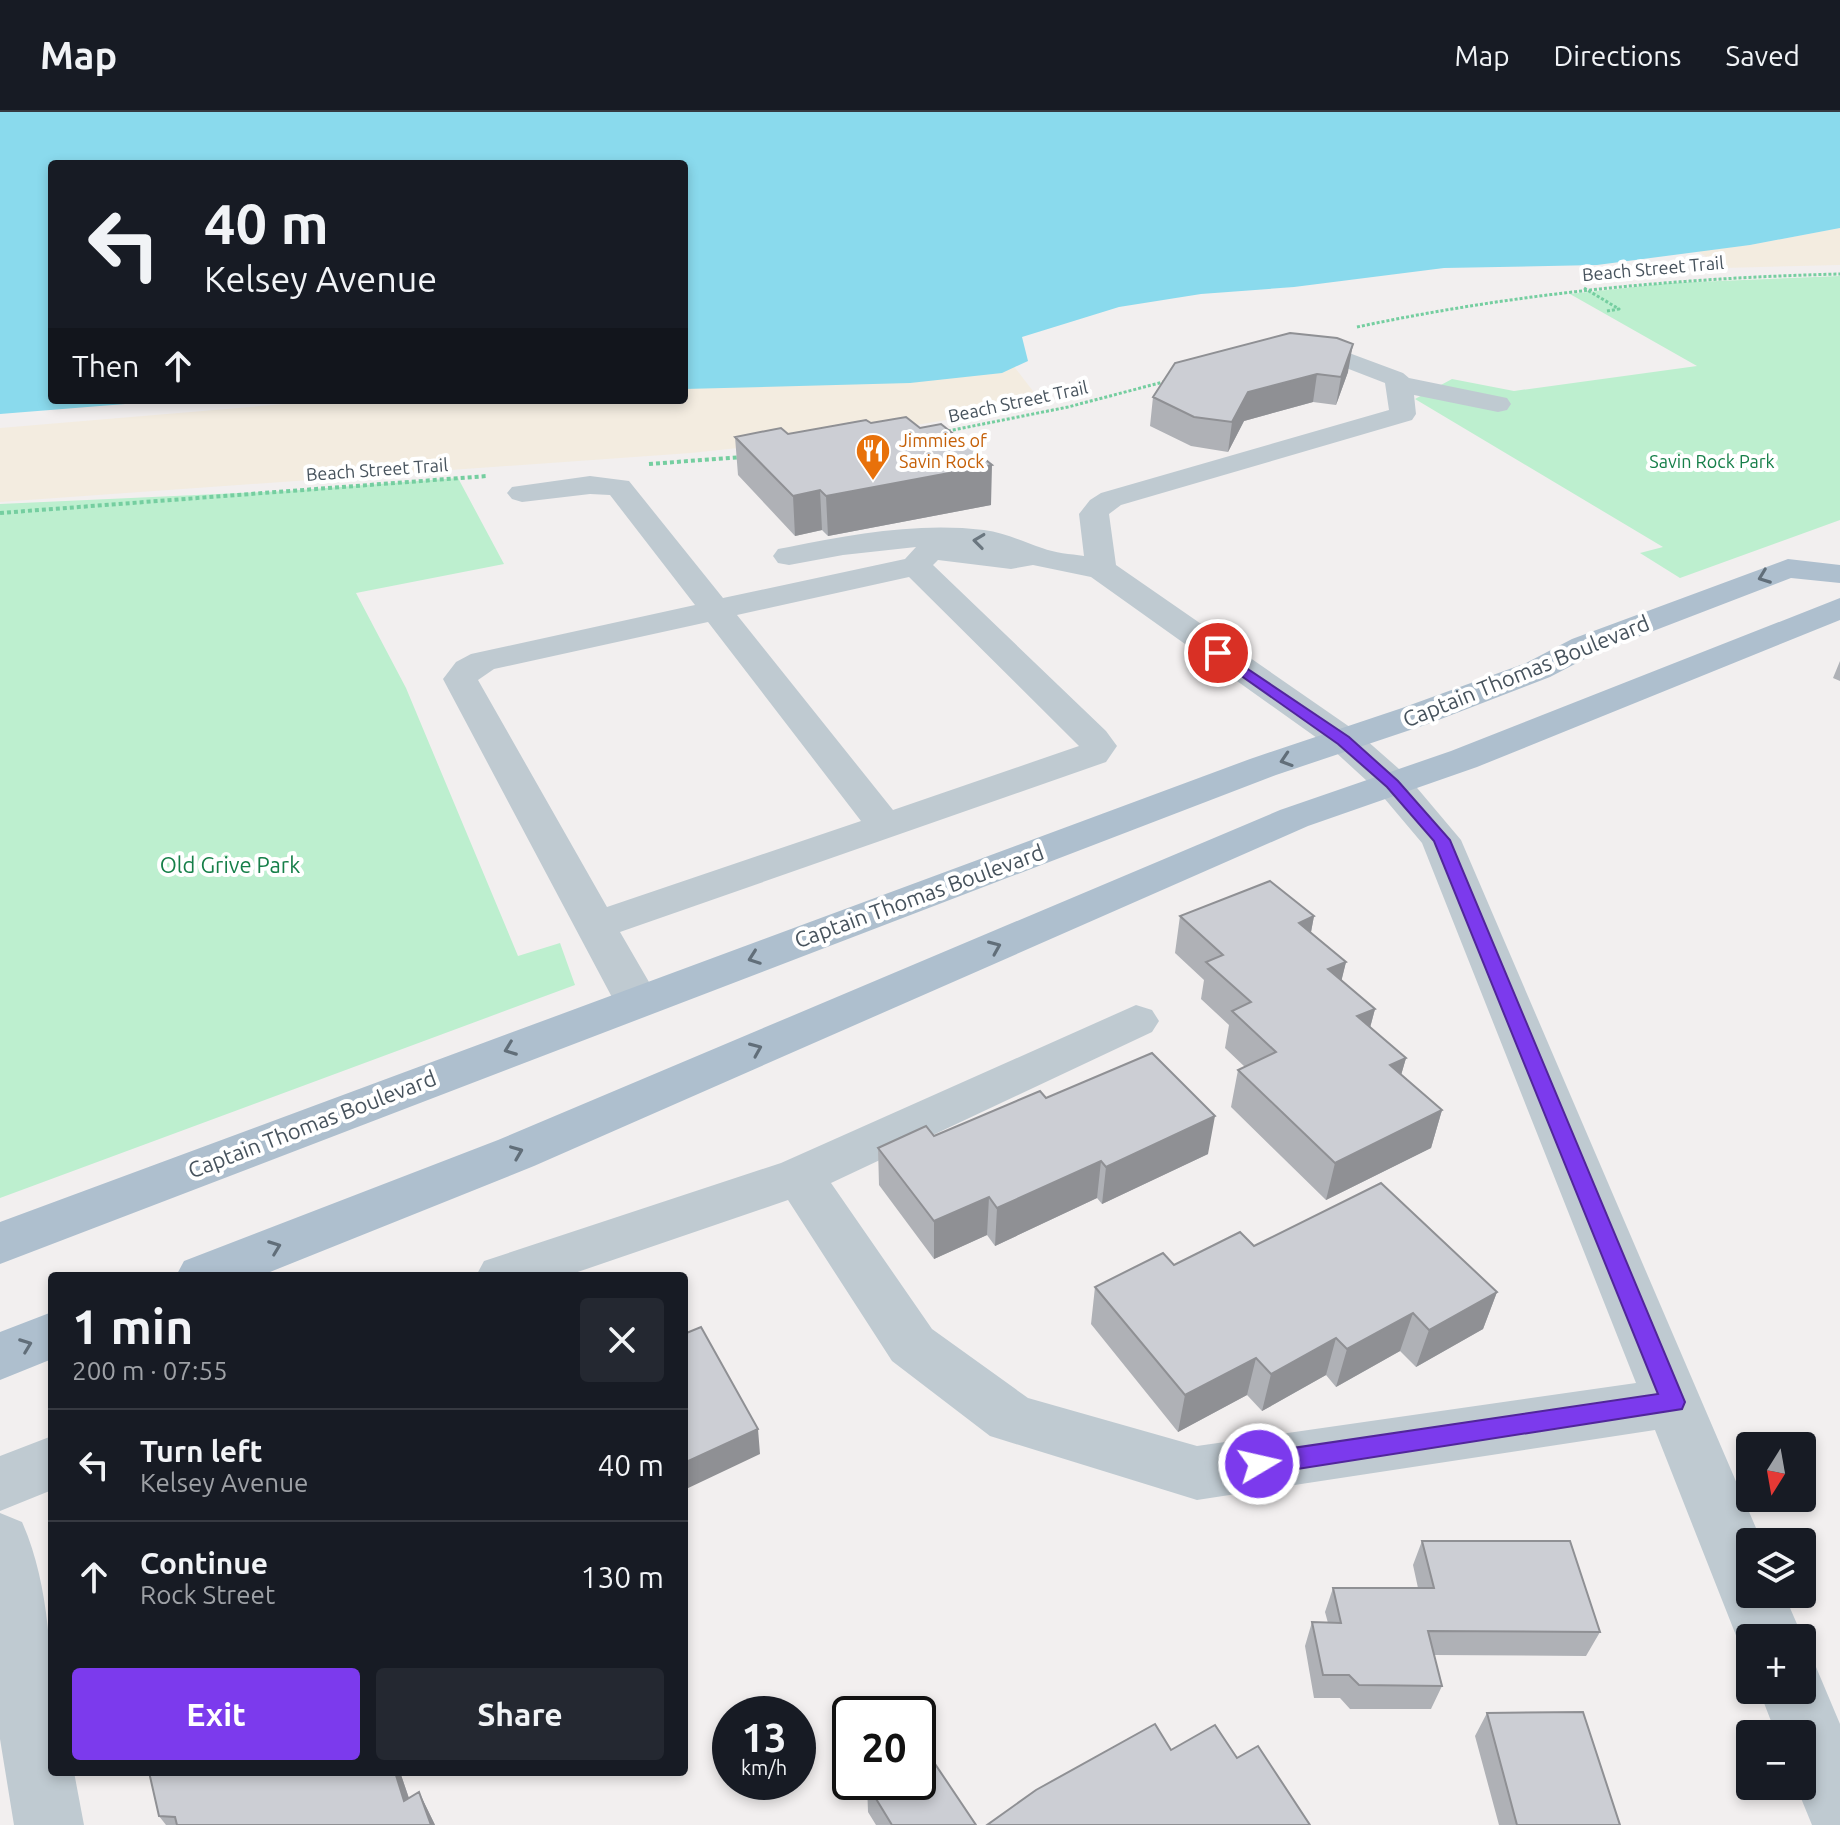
<!DOCTYPE html>
<html lang="en">
<head>
<meta charset="utf-8">
<style>
	body { margin:0; font-family:Ubuntu,sans-serif; background:#242831; color:#f1f3f6; height:100vh; display:flex; flex-direction:column; font-size:30px; white-space:nowrap }
	* { box-sizing:border-box; margin:0 }
	p { font-size:26px; color:#9ea1a6 }
	.icon { flex:none; width:44px; height:44px; fill:none; stroke:currentColor; stroke-width:2; stroke-linecap:round; stroke-linejoin:round }
	.map { position:relative; flex:1; overflow:hidden }
	.side { position:absolute; left:48px; top:1160px; width:640px; height:504px; display:flex; flex-direction:column; background:#171b24; border-radius:8px; box-shadow:0 4px 12px #0003 }
	.side>* { flex:none }
	.hud { position:absolute; left:48px; top:48px; width:640px; height:244px; border-radius:8px; box-shadow:0 4px 12px #0003; background:#171b24; color:#f1f3f6; overflow:hidden }
	.needle { width:52px; rotate:191deg }
	.buttons { position:absolute; left:1736px; top:1320px; display:grid; gap:16px }
	.buttons a { display:grid; place-items:center; width:80px; height:80px; border-radius:8px; background:#171b24; box-shadow:0 4px 12px #0003; font-size:40px }
	.speed { position:absolute; left:712px; top:1584px; display:flex; gap:16px; font-size:40px; font-weight:700; text-align:center }
	.speed>* { display:grid; place-content:center; width:104px; height:104px; border-radius:50%; background:#171b24; box-shadow:0 4px 12px #0003; line-height:1 }
	.speed small { font-size:20px; font-weight:400 }
	.speed .limit { border:4px solid #111; border-radius:12px; background:#fff; color:#111 }
	.pin { position:absolute; display:grid; place-items:center; width:68px; height:68px; color:#fff; margin:-34px; border:4px solid #fff; border-radius:50%; box-shadow:0 2px 8px #0007 }
	.me { position:absolute; width:88px; margin:-44px; rotate:81deg; stroke-linejoin:round; filter:drop-shadow(0 0 6px #0008) }
	.turn { display:flex; align-items:center; gap:28px; height:168px; padding:0 24px; font-size:36px }
	.turn .icon { width:104px; height:104px; stroke-width:2.5 }
	.turn b { display:block; font-size:56px; line-height:68px }
	.then { display:flex; align-items:center; height:76px; padding:0 24px; background:#0003; gap:16px; font-size:30px }
	.round { display:grid; place-items:center; flex:none; width:84px; height:84px; border-radius:8px; background:#242831 }
	.overview { display:flex; align-items:center; justify-content:space-between; height:136px; padding:0 24px }
	h1 { font-size:48px; font-weight:700; line-height:60px }
	.cta { display:flex; gap:16px; margin-top:auto; padding:16px 24px }
	.cta a { flex:1; height:92px; border-radius:8px; background:#7c3aed; color:#fff; font-size:32px; font-weight:700; line-height:92px; text-align:center }
	.cta a+a { background:#242831; color:#f1f3f6 }
	ul { padding:0; list-style:none }
	li { display:flex; align-items:center; gap:24px; height:112px; padding:0 24px; border-top:2px solid #363941 }
	li div { flex:1 }
	li b { display:block; font-size:30px }
	li em { font-style:normal }
	header { display:flex; align-items:center; gap:48px; box-sizing:border-box; height:112px; padding:0 40px; background:#171b24; border-bottom:2px solid #363941 }
	header strong { font-size:38px }
	nav { display:flex; gap:44px; margin-inline-start:auto; font-size:28px }
	.map>svg:first-child { display:block }
	.green { fill:#bdefcf }
	.sand { fill:#f3ece0 }
	.water { fill:#8adaed }
	.lines { fill:none; stroke-linecap:round; stroke-linejoin:round }
	.path-far1 { stroke:#75cea0; stroke-width:3; stroke-dasharray:3 2; stroke-linecap:butt }
	.path { stroke:#75cea0; stroke-width:4; stroke-dasharray:4 3; stroke-linecap:butt }
	.minor { fill:#bfcad1; fill-rule:evenodd }
	.major { fill:#aebfce; fill-rule:evenodd }
	.wall { fill:#afb1b6 }
	.shaded-wall { fill:#8f9094 }
	.building { fill:#ccced4; stroke:#8f9094; stroke-width:2 }
	.oneway { stroke:#6b7780 }
	.oneway2 { stroke:#616e79 }
	.route { fill:#7c3aed; stroke:#51269a; stroke-width:2 }
	.labels { text-anchor:middle; stroke-width:8; stroke-linejoin:round; paint-order:stroke }
	.far-street-label { font-size:18px; fill:#47535d; stroke:#fff }
	.far-food-label { font-size:18px; fill:#c56008; stroke:#fff; text-anchor:start }
	.far-park-label { font-size:18px; fill:#167f49; stroke:#fff }
	.street-label { font-size:22px; fill:#47535d; stroke:#fff }
	.park-label { font-size:22px; fill:#167f49; stroke:#fff }
</style>
</head>
<body>
<header>
<strong>Map</strong>
<nav><a>Map</a><a>Directions</a><a>Saved</a></nav>
</header>
<div class="map">
<svg width="1840" height="1713" viewBox="0 0 1840 1713">
	<rect width="100%" height="100%" fill="#f2efef"/>
	<!-- green -->
	<path class="green" d="M1840 164V408L1680 466 1640 441 1663 435 1415 287 1452 267 1514 279 1697 254 1570 182 1670 171Z
		M458 366 504 452 356 481 406 576 518 844 560 831 575 873 0 1086V392L286 379Z"/>
	<!-- sand -->
	<path class="sand" d="M1840 116V153L1724 156 1697 139 1750 133Z
		M1009 248 1043 292 843 325 691 341 0 390V316L332 288H684V273L780 274 885 270Z"/>
	<!-- water -->
	<path class="water" d="M0 0H1840V116L1750 133 1597 153 1444 156 1294 175 1201 182 1119 195 1022 225 1028 249 1002 261 910 271 684 277V52H52V288H175L0 302Z"/>
	<g class="lines">
		<!-- path-far1 -->
		<path class="path-far1" d="M1584 176 1619 197 1607 199
			M1357 215C1517 181 1677 166 1840 162
			M943 320 1068 295 1167 269"/>
		<!-- path -->
		<path class="path" d="M649 352 742 345
			M0 401 487 364"/>
		<!-- minor -->
		<path class="minor" d="M1306 225 1403 261 1409 266 1507 286 1511 292 1507 298 1498 300 1414 283 1416 302 1412 308 1121 393 1109 402 1116 453 1357 620 1407 664 1461 728 1762 1430H1750V1482H1784L1803 1526H1750V1549L1737 1526 1655 1318 1197 1388 990 1324 892 1249 788 1088 566 1164H476L484 1149 781 1051 1136 893 1152 898 1159 909 1152 920 831 1071 932 1217 1028 1286 1197 1334 1636 1271 1422 731 1379 680 1331 636 1091 465 1033 453 1011 457 938 448 933 453 1106 619 1117 634 1106 650 620 820 660 889 653 900 637 904 621 900 614 889 443 567 456 550 471 542 695 493 610 383 590 382 522 390 512 387 507 381 512 375 590 364 629 369 723 486 905 447 916 435 843 443 789 453 778 451 773 444 778 437 789 435C852 422 920 410 984 418 1005 421 1022 429 1042 436 1055 441 1070 442 1084 444L1079 402 1090 388 1101 381 1389 298 1385 271 1297 237 1294 232 1297 227ZM909 465 1079 634 893 698 737 503ZM708 510 861 709 607 795 478 568 494 557Z
			M52 1324V1378L0 1399V1344Z
			M0 1401 22 1410C55 1484 52 1580 52 1660H74L84 1713H14L0 1627Z
			M1802 1549 1816 1555 1840 1612V1713H1812L1796 1674H1802V1622H1776L1759 1578H1802Z"/>
		<!-- major -->
		<path class="major" d="M1788 447 1840 453V471L1791 466 1596 541 1550 565 1428 612 1276 663 0 1152V1110L1250 647 1402 596 1526 551 1572 527Z
			M1840 486V508L1477 655 1308 714 534 1054 260 1164H176L184 1149 498 1028 1280 698 1451 639Z
			M52 1200V1247L0 1268V1220Z"/>
	</g>
	<!-- wall -->
	<path class="wall" d="M1175 251 1348 260 1336 293 1313 290 1244 309 1228 340 1191 334 1150 314 1153 285Z
		M788 322 991 393 828 424 822 418 795 424 738 363 735 325Z
		M1840 549V569L1833 566Z
		M1180 804H1314L1311 820 1346 850 1341 869 1375 897 1370 916 1406 946 1401 963 1442 998 1431 1036 1326 1088 1231 995 1238 958 1245 955 1225 936 1229 913 1201 887 1204 868 1175 841Z
		M1046 986 1208 1042 1102 1092 1097 1086 995 1134 987 1123 934 1147 879 1073 878 1036 934 1024Z
		M1254 1134 1497 1180 1483 1217 1416 1255 1400 1239 1336 1275 1326 1263 1262 1299 1247 1283 1178 1320 1091 1212 1095 1175 1174 1153Z
		M1422 1429 1600 1520 1586 1544 1434 1543 1442 1574 1431 1597H1350L1340 1586H1314L1305 1534 1312 1510 1328 1511 1325 1500 1333 1476H1418L1413 1453Z
		M1487 1601 1620 1713H1499L1475 1624Z
		M149 1660H400L409 1686 419 1680 435 1713H166L159 1704Z
		M867 1672 976 1713H876L868 1700Z"/>
	<!-- shaded-wall -->
	<path class="shaded-wall" d="M1353 232 1348 260 1336 293 1341 265Z
		M1317 262 1313 290 1244 309 1228 340 1232 310 1248 280Z
		M992 353 991 393 828 424 826 384Z
		M820 378 822 418 795 424 793 384Z
		M1314 804 1307 841 1299 811Z
		M1346 850 1337 887 1328 857Z
		M1375 897 1365 934 1357 904Z
		M1406 946 1395 984 1390 953Z
		M1442 998 1431 1036 1326 1088 1335 1051Z
		M1215 1004 1208 1042 1102 1092 1106 1055Z
		M1101 1049 1097 1086 995 1134 997 1096Z
		M989 1085 987 1123 934 1147V1109Z
		M1497 1180 1483 1217 1416 1255 1429 1218Z
		M1413 1201 1400 1239 1336 1275 1347 1237Z
		M1336 1226 1326 1263 1262 1299 1271 1262Z
		M1256 1246 1247 1283 1178 1320 1185 1283Z
		M758 1317 760 1342 684 1378V1351Z
		M395 1660H400L418 1713 404 1689Z
		M419 1680 435 1713H431Z"/>
	<!-- building -->
	<path class="building" d="M1290 221 1337 226 1353 232 1341 265 1317 262 1248 280 1232 310 1194 305 1153 285 1175 251Z
		M906 305 920 316 941 312 992 353 826 384 820 378 793 384 735 325 781 316 788 322 866 308 871 311Z
		M1270 769 1314 804 1299 811 1346 850 1328 857 1375 897 1357 904 1406 946 1390 953 1442 998 1335 1051 1238 958 1276 940 1232 899 1251 890 1206 850 1223 843 1180 804Z
		M1152 941 1215 1004 1106 1055 1101 1049 997 1096 989 1085 934 1109 878 1036 926 1014 934 1024 1040 979 1046 986Z
		M1381 1071 1497 1180 1429 1218 1413 1201 1347 1237 1336 1226 1271 1262 1256 1246 1185 1283 1095 1175 1163 1141 1174 1153 1240 1120 1254 1134Z
		M701 1215 758 1317 684 1351V1222Z
		M1422 1429H1570L1600 1520 1428 1519 1442 1574 1359 1573 1349 1563H1323L1312 1510 1341 1511 1333 1476H1434Z
		M1583 1600 1620 1713H1517L1487 1601Z
		M1155 1612 1171 1638 1215 1613 1237 1646 1258 1634 1310 1713H987L1036 1678Z
		M923 1634 976 1713H892L867 1672 870 1670H918V1638Z
		M149 1660H395L404 1689 419 1680 431 1713H177L175 1705 159 1704Z"/>
	<!-- one-way arrows -->
	<defs><path id="oneway-chevron" d="M-2-3.5L2.5 0L-2 3.5" fill="none" stroke-width="1.6" stroke-linecap="round" stroke-linejoin="round" transform="scale(2)"/></defs>
	<use class="oneway" href="#oneway-chevron" transform="translate(979 429) rotate(-173)"/>
	<g class="oneway2">
		<use href="#oneway-chevron" transform="translate(1764 465) rotate(159)"/>
		<use href="#oneway-chevron" transform="translate(1286 648) rotate(162)"/>
		<use href="#oneway-chevron" transform="translate(995 835) rotate(-23)"/>
		<use href="#oneway-chevron" transform="translate(754 846) rotate(160)"/>
		<use href="#oneway-chevron" transform="translate(510 937) rotate(159)"/>
		<use href="#oneway-chevron" transform="translate(756 937) rotate(-23)"/>
		<use href="#oneway-chevron" transform="translate(517 1040) rotate(-22)"/>
		<use href="#oneway-chevron" transform="translate(275 1135) rotate(-21)"/>
		<use href="#oneway-chevron" transform="translate(26 1233) rotate(-21)"/>
	</g>
	<!-- route -->
	<path class="route" d="M1218 537 1349 625 1398 669 1450 728 1685 1290 1682 1297 1259 1363 1250 1359 1246 1352 1250 1344 1259 1341 1658 1282 1434 729 1387 675 1338 632 1213 544 1211 541Z"/>
	<!-- icons -->
	<defs>
		<symbol id="restaurant-pin" viewBox="-11 -11 22 30"><path d="M0 17L-7.5 6A9.5 9.5 0 1 1 7.5 6Z" fill="#e8710a" stroke="#fff"/><path d="M-5-6h1v4h1v-4h1v4h1v-4h1v5L-1.5 .5V6h-2V.5L-5-1ZM5-6V6H3V1.5H1.5Q1.5-4 5-6Z" fill="#fff"/></symbol>
	</defs>
	<g fill-rule="evenodd">
		<use href="#restaurant-pin" x="853" y="319" width="40" height="54"/>
	</g>
	<g class="labels">
		<!-- far-street labels -->
		<g class="far-street-label">
			<text transform="translate(1653 157) rotate(-5)" y="6">Beach Street Trail</text>
			<text transform="translate(1018 290) rotate(-12)" y="6">Beach Street Trail</text>
			<text transform="translate(377 358) rotate(-4)" y="6">Beach Street Trail</text>
		</g>
		<!-- far-food labels -->
		<g class="far-food-label">
			<text x="899" y="335">Jimmies of<tspan x="899" dy="21">Savin Rock</tspan></text>
		</g>
		<!-- far-park labels -->
		<g class="far-park-label">
			<text x="1712" y="356">Savin Rock Park</text>
		</g>
		<!-- street labels -->
		<g class="street-label">
			<text transform="translate(1526 559) rotate(-22)" y="8">Captain Thomas Boulevard</text>
			<text transform="translate(919 784) rotate(-20)" y="8">Captain Thomas Boulevard</text>
			<text transform="translate(312 1012) rotate(-21)" y="8">Captain Thomas Boulevard</text>
		</g>
		<!-- park labels -->
		<g class="park-label">
			<text x="230" y="761">Old Grive Park</text>
		</g>
	</g>
</svg>
<div class="buttons">
<a><svg class="needle" viewBox="-14 -14 28 28"><path d="M0-13l5 13h-10z" fill="#e53935"/><path d="M0 13l5-13h-10z" fill="#9ea1a6"/></svg></a>
<a><svg class="icon" aria-label="layers" viewBox="0 0 24 24"><path d="M12 4l9 5-9 5-9-5zM3 14l9 5 9-5"/></svg></a>
<a>+</a>
<a>−</a>
</div>
<div class="speed"><div>13<small>km/h</small></div><div class="limit">20</div></div>
<div class="pin" style="left:1218px;top:541px;background:#d93025"><svg class="icon" aria-label="arrive" viewBox="0 0 24 24"><path d="M6 21V4h12l-3 4 3 4H6"/></svg></div>
<svg class="me" style="left:1259px;top:1352px" viewBox="-20 -20 40 40"><circle r="17" fill="#7c3aed" stroke="#fff" stroke-width="3"/><path d="M0-11L8 9 0 5-8 9z" fill="#fff"/></svg>
<div class="hud">
<div class="turn"><svg class="icon" aria-label="left" viewBox="0 0 24 24"><path d="M17 20v-9H6M10 6l-5 5 5 5"/></svg><div><b>40 m</b>Kelsey Avenue</div></div>
<div class="then">Then<svg class="icon" aria-label="ahead" viewBox="0 0 24 24"><path d="M12 20V5M6 11l6-6 6 6"/></svg></div>
</div>
<section class="side">
<div class="overview"><div><h1>1 min</h1><p>200 m · 07:55</p></div><a class="round"><svg class="icon" aria-label="close" viewBox="0 0 24 24"><path d="M6 6l12 12M18 6L6 18"/></svg></a></div>
<ul>
<li><svg class="icon" aria-label="left" viewBox="0 0 24 24"><path d="M17 20v-9H6M10 6l-5 5 5 5"/></svg><div><b>Turn left</b><p>Kelsey Avenue</p></div><em>40 m</em></li>
<li><svg class="icon" aria-label="ahead" viewBox="0 0 24 24"><path d="M12 20V5M6 11l6-6 6 6"/></svg><div><b>Continue</b><p>Rock Street</p></div><em>130 m</em></li>
</ul>
<div class="cta"><a>Exit</a><a>Share</a></div>
</section>
</div>
</body>
</html>
